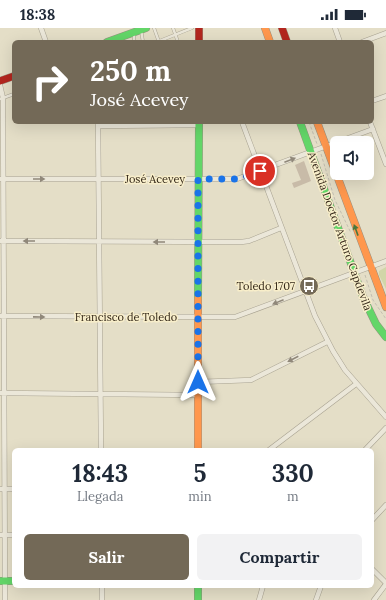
<!DOCTYPE html>
<html lang="es">
<head>
<meta charset="utf-8">
<style>
	body { margin:0; font-family:Lora,serif; background:#f2f2f3; color:#1f2937; height:100vh; display:flex; flex-direction:column; font-size:15px; white-space:nowrap }
	* { box-sizing:border-box; margin:0 }
	p { font-size:13px; color:#747a83 }
	.icon { flex:none; width:22px; height:22px; fill:none; stroke:currentColor; stroke-width:2; stroke-linecap:round; stroke-linejoin:round }
	.map { position:relative; flex:1; overflow:hidden }
	.sheet { position:absolute; left:12px; top:420px; width:362px; height:140px; display:flex; flex-direction:column; background:#fff; border-radius:6px; box-shadow:0 4px 16px #0002 }
	.sheet>* { flex:none }
	.hud { position:absolute; left:12px; top:12px; width:362px; height:84px; border-radius:6px; box-shadow:0 4px 16px #0002; background:#736957; color:#fff; overflow:hidden }
	.fabs { position:absolute; left:330px; top:108px; display:grid; gap:8px }
	.fabs a { display:grid; place-items:center; width:44px; height:44px; border-radius:6px; background:#fff; box-shadow:0 4px 16px #0002; font-size:20px }
	.pin { position:absolute; display:grid; place-items:center; width:34px; height:34px; color:#fff; margin:-17px; border:2px solid #fff; border-radius:50%; box-shadow:0 1px 4px #0007 }
	.me { position:absolute; width:44px; margin:-22px; rotate:0deg; stroke-linejoin:round; filter:drop-shadow(0 0 3px #0008) }
	.turn { display:flex; align-items:center; gap:14px; height:84px; padding:0 12px; font-size:18px }
	.turn .icon { width:52px; height:52px; stroke-width:2.5 }
	.turn b { display:block; font-size:28px; line-height:34px }
	.eta { display:flex; justify-content:space-evenly; align-items:center; height:68px; text-align:center }
	.eta b { font-size:24px; font-weight:700; line-height:28px }
	.cta { display:flex; gap:8px; margin-top:auto; padding:8px 12px }
	.cta a { flex:1; height:46px; border-radius:6px; background:#736957; color:#fff; font-size:16px; font-weight:700; line-height:46px; text-align:center }
	.cta a+a { background:#f2f2f3; color:#1f2937 }
	.status { display:flex; justify-content:space-between; align-items:center; height:28px; padding:0 20px; background:#fff; direction:ltr }
	.status svg { height:11px; fill:currentColor }
	.map>svg:first-child { display:block }
	.green { fill:#d1d6a8 }
	.building { fill:#c8bba8 }
	.lines { fill:none; stroke-linecap:round; stroke-linejoin:round }
	.lane-casing { stroke:#a8a291; stroke-width:3.5 }
	.street-casing { stroke:#a8a291; stroke-width:5.5 }
	.fast-casing { stroke:#989181; stroke-width:8 }
	.slow-casing { stroke:#989181; stroke-width:8 }
	.jam-casing { stroke:#989181; stroke-width:8 }
	.path { stroke:#c3beb0; stroke-width:1; stroke-dasharray:3 2; stroke-linecap:butt }
	.lane { stroke:#ebe7d9; stroke-width:2.5 }
	.street { stroke:#ebe7d9; stroke-width:4.5 }
	.fast { stroke:#63d668; stroke-width:7 }
	.slow { stroke:#ff974d; stroke-width:7 }
	.jam { stroke:#b3261e; stroke-width:7 }
	.oneway { fill:#90887a }
	.oneway2 { fill:#4a773d }
	.route { stroke:#1a73e8; stroke-width:7; stroke-dasharray:0 12.6 }
	.labels { text-anchor:middle; stroke-width:3; stroke-linejoin:round; paint-order:stroke }
	.street-label { font-size:11px; fill:#362a1a; stroke:#f8eeca }
	.poi-label { font-size:11px; fill:#362a1a; stroke:#f8eeca; text-anchor:end }
</style>
</head>
<body>
<div class="status"><b>18:38</b><svg viewBox="0 0 49 12"><path d="M0 12V9h3v3zM5 12V6h3v6zM10 12V3h3v9zM15 12V0h3v12zM26 1h20v11H26zM47 4h2v5h-2z"/></svg></div>
<div class="map">
<svg width="386" height="572" viewBox="0 0 386 572">
	<rect width="100%" height="100%" fill="#e4dec7"/>
	<!-- green -->
	<path class="green" d="M386 239V261L379 247V243Z"/>
	<!-- building -->
	<path class="building" d="M304 133 311 153 294 160 292 155 301 152 295 137Z"/>
	<g class="lines">
		<defs>
			<path id="lane" d="M154 0 159 14
				M173 0 178 14
				M141 2 143 14
				M134 14V7
				M157 14 192 0
				M0 71 14 66"/>
			<path id="street" d="M41 0 46 14
				M335 0 340 14
				M362 14 386 5
				M0 57 3 70 5 572
				M372 73 386 68
				M98 94 101 422
				M242 94 315 288 333 323 345 342 386 389
				M370 94 386 136
				M98 98 199 97
				M0 151H237L373 101
				M0 213 241 214 249 213 281 200
				M0 288 235 289 386 233
				M198 354 251 352 327 314
				M0 365 198 367
				M269 422 356 356
				M365 422 386 400
				M0 461H14
				M372 492 386 477
				M0 507H14
				M372 541 386 555
				M102 558V572
				M259 572 263 558
				M316 572 321 558
				M374 572 386 556"/>
			<path id="fast" d="M107 14 146 0
				M300 94 363 269 376 296 386 309
				M198 270 199 94
				M0 553H14
				M198 558V572"/>
			<path id="slow" d="M265 0 270 14
				M317 94 386 279
				M198 422V270"/>
			<path id="jam" d="M199 0V14
				M282 0 287 14
				M0 53 14 48"/>
		</defs>
		<!-- lane casing -->
		<use href="#lane" class="lane-casing"/>
		<!-- street casing -->
		<use href="#street" class="street-casing"/>
		<!-- fast casing -->
		<use href="#fast" class="fast-casing"/>
		<!-- slow casing -->
		<use href="#slow" class="slow-casing"/>
		<!-- jam casing -->
		<use href="#jam" class="jam-casing"/>
		<!-- path -->
		<path class="path" d="M309 94 317 116
			M321 126 335 172 351 205
			M365 247 373 272 386 291"/>
		<!-- lane -->
		<use href="#lane" class="lane"/>
		<!-- street -->
		<use href="#street" class="street"/>
		<!-- fast -->
		<use href="#fast" class="fast"/>
		<!-- slow -->
		<use href="#slow" class="slow"/>
		<!-- jam -->
		<use href="#jam" class="jam"/>
	</g>
	<!-- one-way arrows -->
	<defs><path id="oneway-solid" d="M-6-.8H1V-3.2L6.5 0L1 3.2V.8H-6Z"/></defs>
	<g class="oneway">
		<use href="#oneway-solid" transform="translate(290 132) rotate(-21)"/>
		<use href="#oneway-solid" transform="translate(39 151)"/>
		<use href="#oneway-solid" transform="translate(29 213) rotate(-180)"/>
		<use href="#oneway-solid" transform="translate(159 214) rotate(-180)"/>
		<use href="#oneway-solid" transform="translate(278 274) rotate(158)"/>
		<use href="#oneway-solid" transform="translate(39 289) rotate(1)"/>
		<use href="#oneway-solid" transform="translate(293 331) rotate(153)"/>
	</g>
	<use class="oneway2" href="#oneway-solid" transform="translate(356 202) rotate(-110)"/>
	<g class="lines">
		<!-- route -->
		<path class="route" d="M198 354V151H237L260 143"/>
	</g>
	<!-- icons -->
	<defs>
		<symbol id="bus-disc" viewBox="-11 -11 22 22"><circle r="9.5" fill="#736957" stroke="#f8eeca"/><path d="M-5-6H5V4H4V6H2V4H-2V6H-4V4H-5ZM-3.5-4V0h7V-4ZM-3.5 1.2v1.5H-2V1.2ZM2 1.2v1.5H3.5V1.2Z" fill="#fff"/></symbol>
	</defs>
	<g fill-rule="evenodd">
		<use href="#bus-disc" x="298" y="247" width="22" height="22"/>
	</g>
	<g class="labels">
		<!-- street labels -->
		<g class="street-label">
			<text x="155" y="155">José Acevey</text>
			<text transform="translate(340 203) rotate(70)" y="4">Avenida Doctor Arturo Capdevila</text>
			<text x="126" y="293">Francisco de Toledo</text>
		</g>
		<!-- poi labels -->
		<g class="poi-label">
			<text x="295" y="262">Toledo 1707</text>
		</g>
	</g>
</svg>
<div class="fabs">
<a><svg class="icon" aria-label="sound" viewBox="0 0 24 24"><path d="M4 9h4l5-4v14l-5-4H4zM17 9q2 3 0 6"/></svg></a>
</div>
<div class="pin" style="left:260px;top:143px;background:#d93025"><svg class="icon" aria-label="arrive" viewBox="0 0 24 24"><path d="M6 21V4h12l-3 4 3 4H6"/></svg></div>
<svg class="me" style="left:198px;top:354px" viewBox="-20 -20 40 40"><path d="M0-17L14 15 0 8-14 15z" fill="#1a73e8" stroke="#fff" stroke-width="4"/></svg>
<div class="hud">
<div class="turn"><svg class="icon" aria-label="right" viewBox="0 0 24 24"><path d="M7 20v-9h11M14 6l5 5-5 5"/></svg><div><b>250 m</b>José Acevey</div></div>
</div>
<section class="sheet">
<div class="eta">
<div><b>18:43</b><p>Llegada</p></div>
<div><b>5</b><p>min</p></div>
<div><b>330</b><p>m</p></div>
</div>
<div class="cta"><a>Salir</a><a>Compartir</a></div>
</section>
</div>
</body>
</html>
